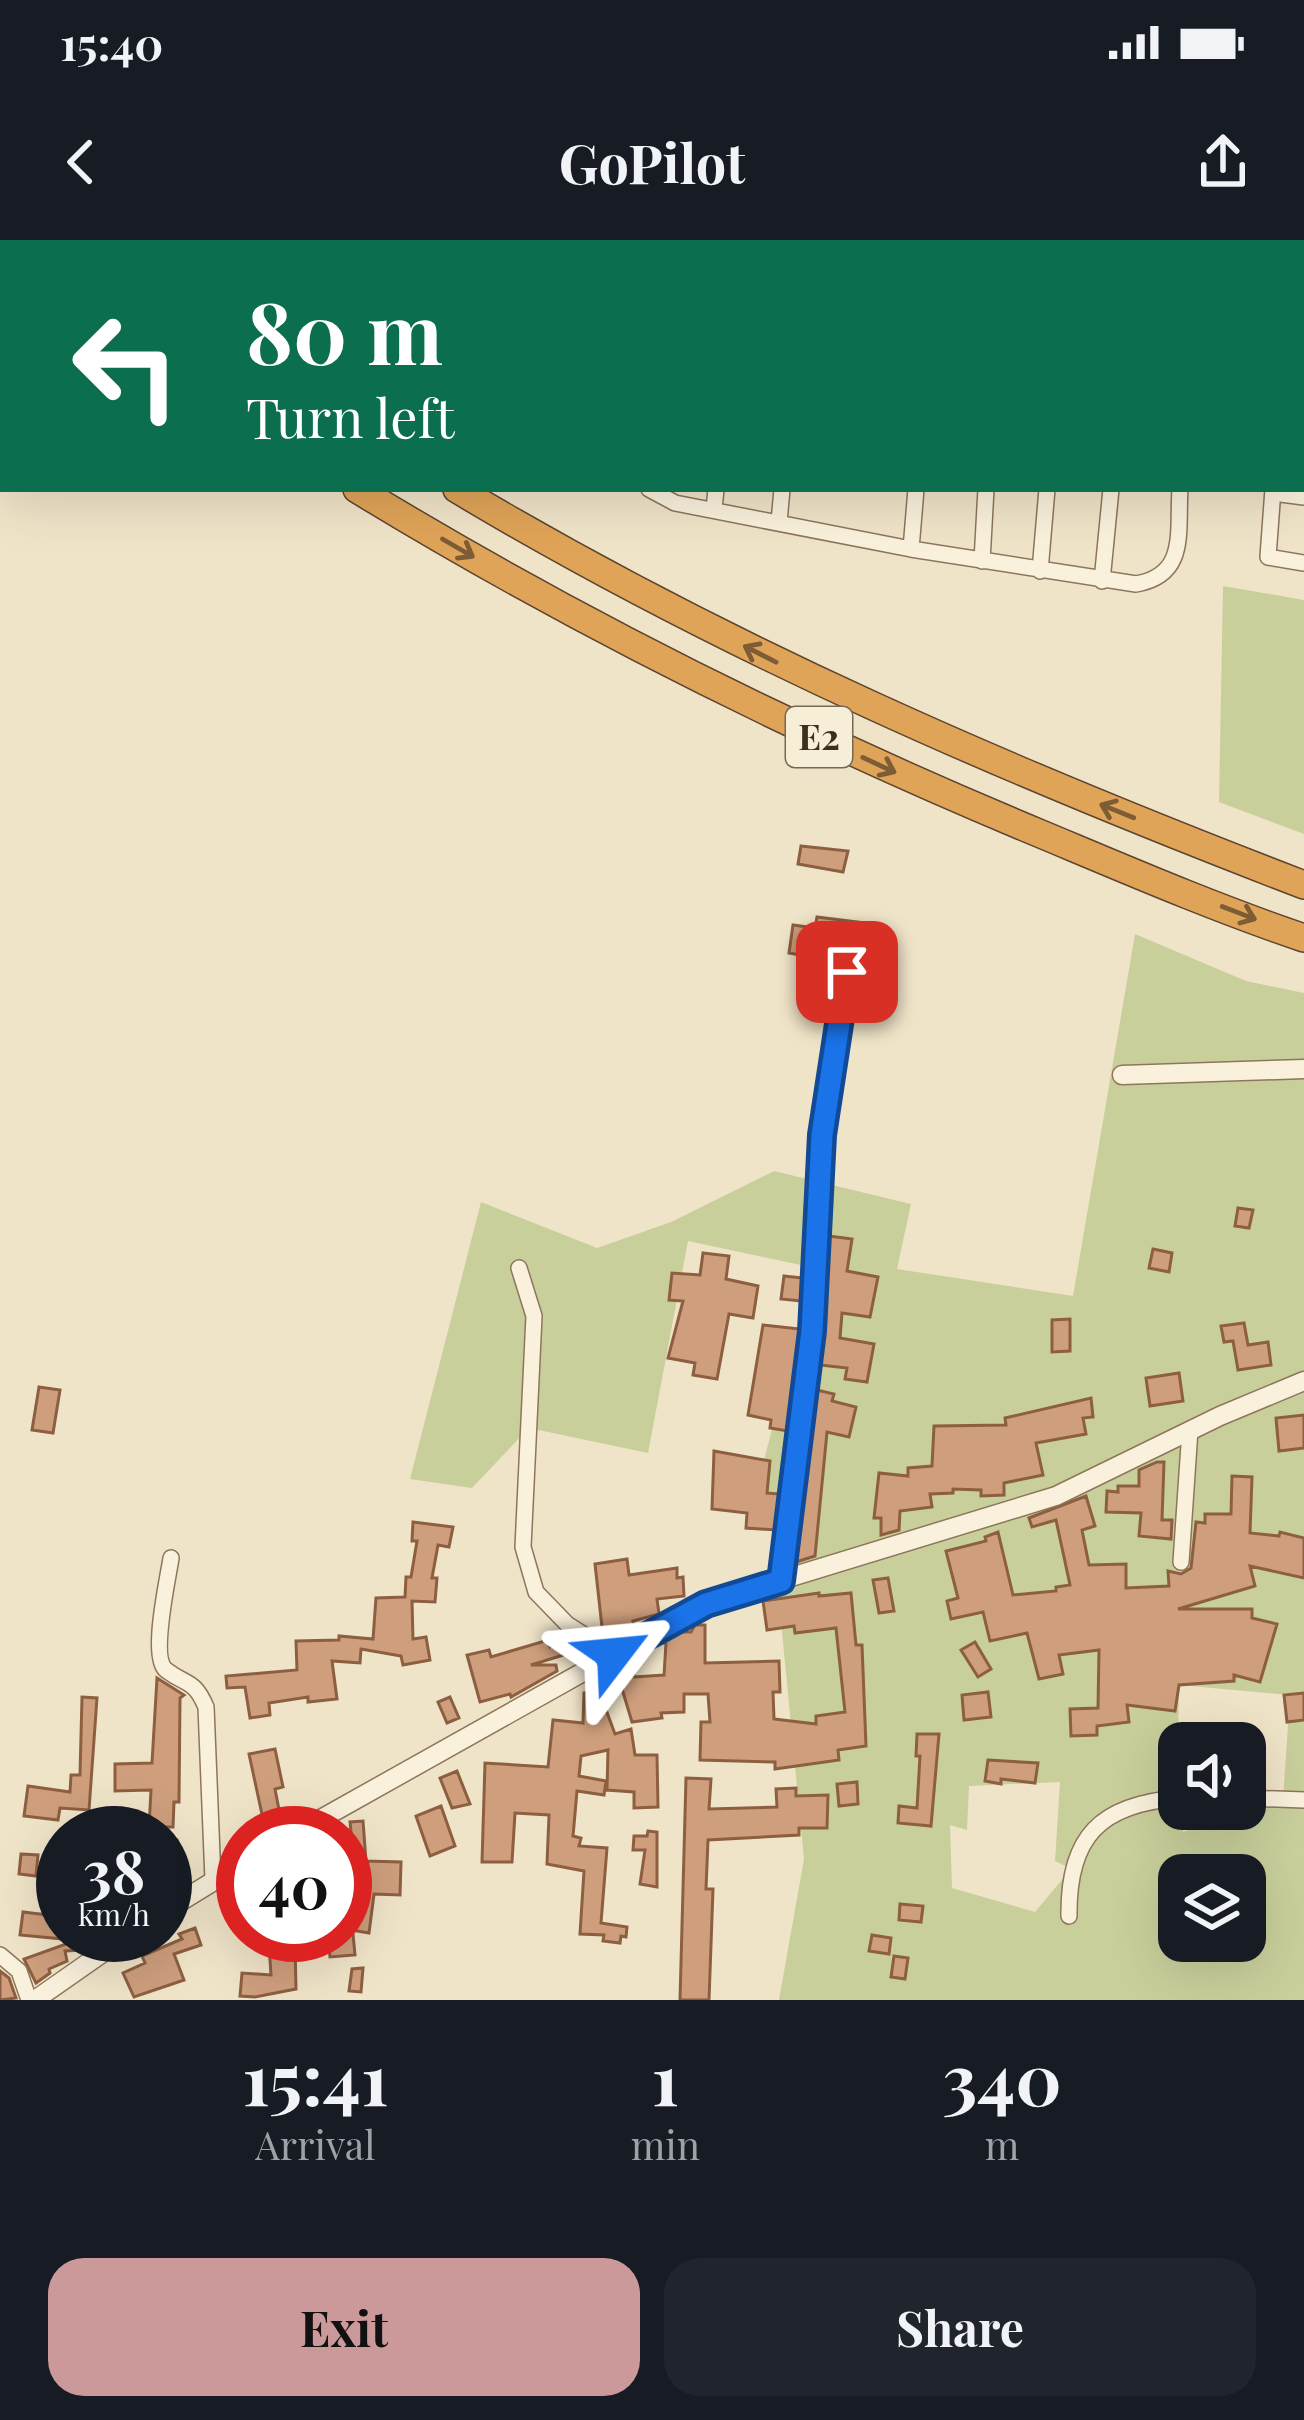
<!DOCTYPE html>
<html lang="en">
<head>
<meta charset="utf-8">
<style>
	body { margin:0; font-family:"Playfair Display",serif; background:#20242c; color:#f1f3f6; height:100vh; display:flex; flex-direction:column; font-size:45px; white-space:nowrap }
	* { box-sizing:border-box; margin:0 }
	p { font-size:39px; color:#9ea1a6 }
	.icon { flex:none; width:66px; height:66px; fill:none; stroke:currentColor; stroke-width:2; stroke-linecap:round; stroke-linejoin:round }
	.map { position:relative; height:1760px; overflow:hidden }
	.sheet { display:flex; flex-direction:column; background:#171b24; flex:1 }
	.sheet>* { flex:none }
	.guide { position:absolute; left:0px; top:0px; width:1305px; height:252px; box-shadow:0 12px 48px #0002; background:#0b6e4f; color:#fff; overflow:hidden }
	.controls { position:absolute; left:1158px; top:1482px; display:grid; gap:24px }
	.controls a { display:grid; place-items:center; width:108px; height:108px; border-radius:24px; background:#171b24; box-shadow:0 12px 48px #0002; font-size:60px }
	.speed { position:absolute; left:36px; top:1566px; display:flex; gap:24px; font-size:60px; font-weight:700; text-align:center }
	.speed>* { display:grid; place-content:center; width:156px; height:156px; border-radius:50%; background:#171b24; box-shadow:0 12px 48px #0002; line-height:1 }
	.speed small { font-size:30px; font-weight:400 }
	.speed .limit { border:18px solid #d22; background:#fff; color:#111 }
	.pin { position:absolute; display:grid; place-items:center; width:102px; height:102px; color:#fff; margin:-51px; border-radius:24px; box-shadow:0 6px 18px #0006 }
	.me { position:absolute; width:132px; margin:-66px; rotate:61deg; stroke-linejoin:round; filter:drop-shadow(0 0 9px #0008) }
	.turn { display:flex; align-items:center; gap:42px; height:252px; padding:0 48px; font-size:54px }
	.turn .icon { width:156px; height:156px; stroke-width:2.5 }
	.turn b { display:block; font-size:84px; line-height:102px }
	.eta { display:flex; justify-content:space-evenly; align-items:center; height:204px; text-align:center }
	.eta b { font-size:72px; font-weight:700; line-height:84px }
	.primary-button { display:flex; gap:24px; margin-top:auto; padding:24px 48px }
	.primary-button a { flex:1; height:138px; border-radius:36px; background:#cc999b; color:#111; font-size:48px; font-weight:700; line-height:138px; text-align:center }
	.primary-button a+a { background:#20242c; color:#f1f3f6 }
	.status { display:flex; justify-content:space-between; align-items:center; height:84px; padding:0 60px; background:#171b24; direction:ltr }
	.status svg { height:33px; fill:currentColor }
	header { display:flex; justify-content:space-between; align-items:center; height:156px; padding:0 48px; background:#171b24; font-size:54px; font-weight:700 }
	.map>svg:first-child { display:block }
	.green { fill:#c9cf9b; fill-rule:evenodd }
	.building { fill:#cf9f7d; stroke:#8d5f41; stroke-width:3 }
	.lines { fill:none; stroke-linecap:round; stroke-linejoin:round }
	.minor-casing { stroke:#8d765c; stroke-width:18 }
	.tertiary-casing { stroke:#8d765c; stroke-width:21 }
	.motorway-casing { stroke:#5b4430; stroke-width:30 }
	.minor { stroke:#faf1dc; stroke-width:15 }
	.tertiary { stroke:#faf1dc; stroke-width:18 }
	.motorway { stroke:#e0a458; stroke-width:27 }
	.oneway { stroke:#7e5d36 }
	.route-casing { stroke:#114b97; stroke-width:30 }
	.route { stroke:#1a73e8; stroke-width:21 }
	.labels { text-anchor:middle; stroke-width:12; stroke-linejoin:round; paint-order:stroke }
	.shield { fill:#f7eed8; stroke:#756857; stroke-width:3 }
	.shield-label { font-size:36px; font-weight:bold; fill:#3d2e20 }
</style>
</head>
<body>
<div class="status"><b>15:40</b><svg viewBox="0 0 49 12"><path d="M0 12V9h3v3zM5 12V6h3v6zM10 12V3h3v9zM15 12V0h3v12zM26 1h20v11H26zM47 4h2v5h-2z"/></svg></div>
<header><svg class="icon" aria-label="back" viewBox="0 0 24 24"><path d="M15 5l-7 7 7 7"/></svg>GoPilot<svg class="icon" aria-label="share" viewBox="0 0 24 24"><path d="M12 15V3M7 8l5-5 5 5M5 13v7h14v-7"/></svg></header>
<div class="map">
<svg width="1304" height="1760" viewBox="0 0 1304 1760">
	<rect width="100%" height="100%" fill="#f0e4c8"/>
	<!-- green -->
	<path class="green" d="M1223 346 1304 360V594L1219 562Z
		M1135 694 1246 741 1304 753V1760H779L804 1619 765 1216 815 1028 688 1001 648 1213 529 1188 472 1248 410 1239 481 962 597 1008 671 982 774 931 911 964 897 1029 1073 1056ZM1179 1445 1290 1455 1283 1560 1183 1592 1177 1558ZM1060 1542 1055 1621 1071 1629 1035 1672 952 1648 950 1585 967 1590 969 1546ZM1179 1635H1245V1701H1179Z"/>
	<!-- building -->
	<path class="building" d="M801 606 848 611 843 632 798 624Z
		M817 677 874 684 870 711 878 713 871 735 859 732 854 723 860 705 835 701 829 720 789 713 793 685 815 688Z
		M1238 968 1253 970 1249 988 1235 986Z
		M829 996 852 999 847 1031 878 1037 870 1077 842 1073 840 1098 874 1104 867 1142 845 1139 847 1128 820 1125Z
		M1153 1009 1172 1013 1169 1032 1149 1028Z
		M703 1013 729 1016 726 1039 758 1046 753 1078 729 1074 717 1139 693 1135 695 1123 668 1118 683 1061 669 1060 672 1033 700 1035Z
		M784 1036 803 1038 802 1061 781 1059Z
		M1070 1079V1111L1052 1112V1080Z
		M1244 1083 1248 1105 1268 1102 1271 1125 1238 1130 1233 1101 1224 1102 1221 1086Z
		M763 1085 800 1089 788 1191 770 1188 771 1180 748 1175Z
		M1179 1133 1183 1161 1150 1166 1146 1138Z
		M39 1147 60 1150 53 1193 32 1190Z
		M817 1150 834 1154 832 1161 856 1167 849 1197 827 1192 815 1316 796 1322Z
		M1091 1158 1093 1177 1083 1178 1086 1194 1036 1203 1043 1235 1004 1243V1255L981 1256V1250L953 1249V1253L930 1254 932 1267 900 1271 899 1290 881 1295V1278H874L879 1233 908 1236V1228L932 1226 934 1186 1006 1185 1005 1178Z
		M1304 1175V1208L1279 1211 1276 1178Z
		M714 1211 770 1221 767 1253 780 1254 775 1290 746 1288 747 1273 712 1269Z
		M1157 1222H1164L1162 1280H1172L1171 1299 1139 1296 1141 1273 1106 1272 1107 1251 1118 1252V1246H1139V1230Z
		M1232 1236 1252 1237 1250 1293 1279 1296 1280 1292 1304 1298V1338L1250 1326 1255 1346 1178 1369H1252V1378L1277 1384 1260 1442 1234 1435V1441L1179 1445 1175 1471 1127 1465 1129 1482 1097 1486V1495L1071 1496 1070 1469 1098 1468 1099 1410 1059 1415 1063 1434 1039 1439 1027 1393 990 1401 983 1372 951 1379 947 1361 958 1358 946 1311 986 1301 985 1297 998 1292 1013 1355 1056 1351V1347L1070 1345 1056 1280 1032 1287 1029 1278 1086 1256 1095 1286 1082 1290 1089 1325 1126 1324V1348L1169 1346 1168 1331 1181 1334 1191 1328 1196 1282 1205 1283V1274H1231Z
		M413 1282 453 1287 449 1307 438 1305 432 1338H437L435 1362 412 1361 413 1399 426 1397 430 1420 403 1425 401 1416 361 1409 360 1423 332 1421 337 1459 308 1462V1457L269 1463 270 1475 250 1478 245 1447 227 1448 226 1436 297 1430 296 1401 339 1400V1396L373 1399 376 1358 405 1357 406 1337H411L417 1301H412Z
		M627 1319 629 1335 677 1328V1338L683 1337 684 1356 657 1359 659 1374 633 1381 635 1388 613 1399 602 1387 595 1324Z
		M888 1338 894 1371 879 1373 873 1340Z
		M819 1353V1356L851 1353 856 1405H862L866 1506 838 1510 839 1520 775 1529V1522L700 1520 701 1482H710L708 1454H684V1472L661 1473 662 1478 632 1482 616 1429 634 1423V1437L664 1435 666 1403H663L682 1392H691L695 1385H705V1423L779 1421 780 1452H773L774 1479 816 1484V1476L845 1472 836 1388 795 1393 794 1386 767 1390 763 1361Z
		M548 1400 550 1407 569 1400 583 1409 531 1425H556L557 1431 511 1457 510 1454 480 1462 467 1415 489 1410 491 1417Z
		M975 1402 991 1429 978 1437 961 1410Z
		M157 1438 184 1455 180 1458 179 1562H174L173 1587H149L151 1550 115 1551V1524L152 1523Z
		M599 1451 615 1494 631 1489 635 1515H657L658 1567 634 1568V1552L607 1550 608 1510 581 1516 579 1536 606 1541 604 1555 577 1551 573 1596 581 1598 579 1606 607 1608 601 1683 627 1687 626 1697 621 1696 620 1703 603 1701 604 1695 580 1694 584 1631 547 1624 549 1575 515 1573 512 1622H482L485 1523 548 1527 553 1480 583 1483 584 1453Z
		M988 1452 991 1477 964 1480 962 1455Z
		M1304 1453V1480L1287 1482 1284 1455Z
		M82 1457 97 1458 89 1570 60 1568 58 1580 24 1576 28 1546 70 1552 71 1535H80Z
		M450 1457 459 1478 447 1483 438 1462Z
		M917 1494H939L931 1586 898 1583 899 1566 917 1568 920 1516H916Z
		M275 1509 283 1547 275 1549 280 1575 263 1579 249 1514Z
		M988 1520 1038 1523 1035 1543 1001 1539V1544L985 1541Z
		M457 1531 470 1564 452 1568 440 1538Z
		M686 1538 711 1539 709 1569 777 1567 776 1549 796 1548V1556L828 1555 827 1588H799V1595L708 1600 706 1649H713L709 1760H680Z
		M857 1542 858 1564 839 1566 837 1544Z
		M441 1566 455 1606 430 1616 416 1576Z
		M363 1581 366 1621 401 1622 400 1655 374 1654 369 1693 345 1689V1604L352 1603 350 1582Z
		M648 1591 657 1592V1647L640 1644 645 1610H633L634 1596H647Z
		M165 1600H177L178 1643H165Z
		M21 1614 38 1615 36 1636 19 1634Z
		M63 1645V1699L20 1695 23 1672 48 1675 46 1647Z
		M900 1664 923 1666 921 1682 899 1680Z
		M195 1688 201 1705 174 1714 184 1740 134 1757 123 1733 145 1723 142 1716 182 1699 179 1694Z
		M353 1694 355 1715 330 1717 328 1696Z
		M91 1695 102 1697 83 1710 65 1711 67 1721 49 1729 50 1733 36 1743 24 1719Z
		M872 1695 891 1698 889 1714 869 1711Z
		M295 1703 296 1749 255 1757 240 1756 242 1733 271 1735 269 1705Z
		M894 1716 908 1718 905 1739 891 1737Z
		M363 1728 361 1752 349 1751 352 1729Z
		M0 1731 9 1738 16 1758 0 1760Z"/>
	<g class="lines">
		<defs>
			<path id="minor" d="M839 0 854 3
				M1069 0 1083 3
				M494 3V0
				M561 3V0
				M616 3V0
				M676 3V0
				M739 3 740 0
				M808 3 809 0
				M881 3 882 0
				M1243 3V0
				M1292 3V0
				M1302 64H1304
				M1302 125H1304
				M1302 190 1304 191
				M649 249 675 263 911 309 1136 344C1188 335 1177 292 1180 249
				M1273 249 1268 317 1304 323
				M1273 253 1304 257
				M714 269 716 249
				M779 282 782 249
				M911 309 916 249
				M982 321 986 249
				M1040 331 1047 249
				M1102 341 1111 249
				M519 1028 534 1076 523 1307 536 1352 567 1384 614 1414
				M171 1318C168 1339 150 1417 166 1430 187 1446 194 1439 206 1467L213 1640
				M1181 1322 1190 1190
				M781 1341 812 1091 822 895 847 732
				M1245 1558 1304 1560
				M1069 1676C1068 1597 1100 1564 1179 1558
				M0 1715 19 1731 29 1760"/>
			<path id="tertiary" d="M1122 835 1304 829
				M296 1593 706 1363 1056 1256 1220 1176 1304 1141
				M165 1671 243 1623
				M35 1760 128 1695"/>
			<path id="motorway" d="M71 0 75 3
				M0 10 3 12
				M357 249C575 382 805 496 1041 594 1127 630 1215 668 1304 698
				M457 249C726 410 1012 533 1304 645"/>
		</defs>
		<!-- minor casing -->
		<use href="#minor" class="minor-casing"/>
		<!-- tertiary casing -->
		<use href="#tertiary" class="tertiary-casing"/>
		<!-- motorway casing -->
		<use href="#motorway" class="motorway-casing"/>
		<!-- minor -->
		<use href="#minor" class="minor"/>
		<!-- tertiary -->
		<use href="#tertiary" class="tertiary"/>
		<!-- motorway -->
		<use href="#motorway" class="motorway"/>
	</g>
	<!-- one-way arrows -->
	<defs><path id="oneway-shaft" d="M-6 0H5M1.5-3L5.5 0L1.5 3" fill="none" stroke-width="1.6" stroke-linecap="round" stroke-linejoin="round" transform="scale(3)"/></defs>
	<g class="oneway">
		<use href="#oneway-shaft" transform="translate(458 308) rotate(30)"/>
		<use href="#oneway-shaft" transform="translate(760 414) rotate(-153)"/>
		<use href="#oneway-shaft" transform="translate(879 525) rotate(25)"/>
		<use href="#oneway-shaft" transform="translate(1117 571) rotate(-158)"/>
		<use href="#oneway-shaft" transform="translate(1239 673) rotate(21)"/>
	</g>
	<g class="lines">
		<defs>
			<path id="route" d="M614 1414 706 1364 781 1341 812 1091 822 895 847 732"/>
		</defs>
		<!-- route casing -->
		<use href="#route" class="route-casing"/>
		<!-- route -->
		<use href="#route" class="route"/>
	</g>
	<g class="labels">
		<!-- shield labels -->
		<rect class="shield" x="786" y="467" width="66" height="60" rx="9"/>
		<g class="shield-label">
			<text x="819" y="510">E2</text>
		</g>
	</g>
</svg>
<div class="controls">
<a><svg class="icon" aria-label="sound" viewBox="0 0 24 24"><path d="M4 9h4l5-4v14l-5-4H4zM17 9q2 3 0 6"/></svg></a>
<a><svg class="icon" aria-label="layers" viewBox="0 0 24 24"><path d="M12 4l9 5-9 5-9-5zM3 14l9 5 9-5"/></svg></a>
</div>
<div class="speed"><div>38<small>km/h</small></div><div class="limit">40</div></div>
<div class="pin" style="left:847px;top:732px;background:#d93025"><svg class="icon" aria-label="arrive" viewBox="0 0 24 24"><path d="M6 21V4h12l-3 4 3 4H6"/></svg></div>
<svg class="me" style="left:614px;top:1414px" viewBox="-20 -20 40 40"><path d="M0-17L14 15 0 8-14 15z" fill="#1a73e8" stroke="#fff" stroke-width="4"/></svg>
<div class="guide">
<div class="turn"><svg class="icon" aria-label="left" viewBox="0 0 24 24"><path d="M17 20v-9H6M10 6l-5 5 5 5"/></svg><div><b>80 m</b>Turn left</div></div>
</div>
</div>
<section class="sheet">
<div class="eta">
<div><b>15:41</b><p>Arrival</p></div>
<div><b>1</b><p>min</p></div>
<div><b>340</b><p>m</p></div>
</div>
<div class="primary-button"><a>Exit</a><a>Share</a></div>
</section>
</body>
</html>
